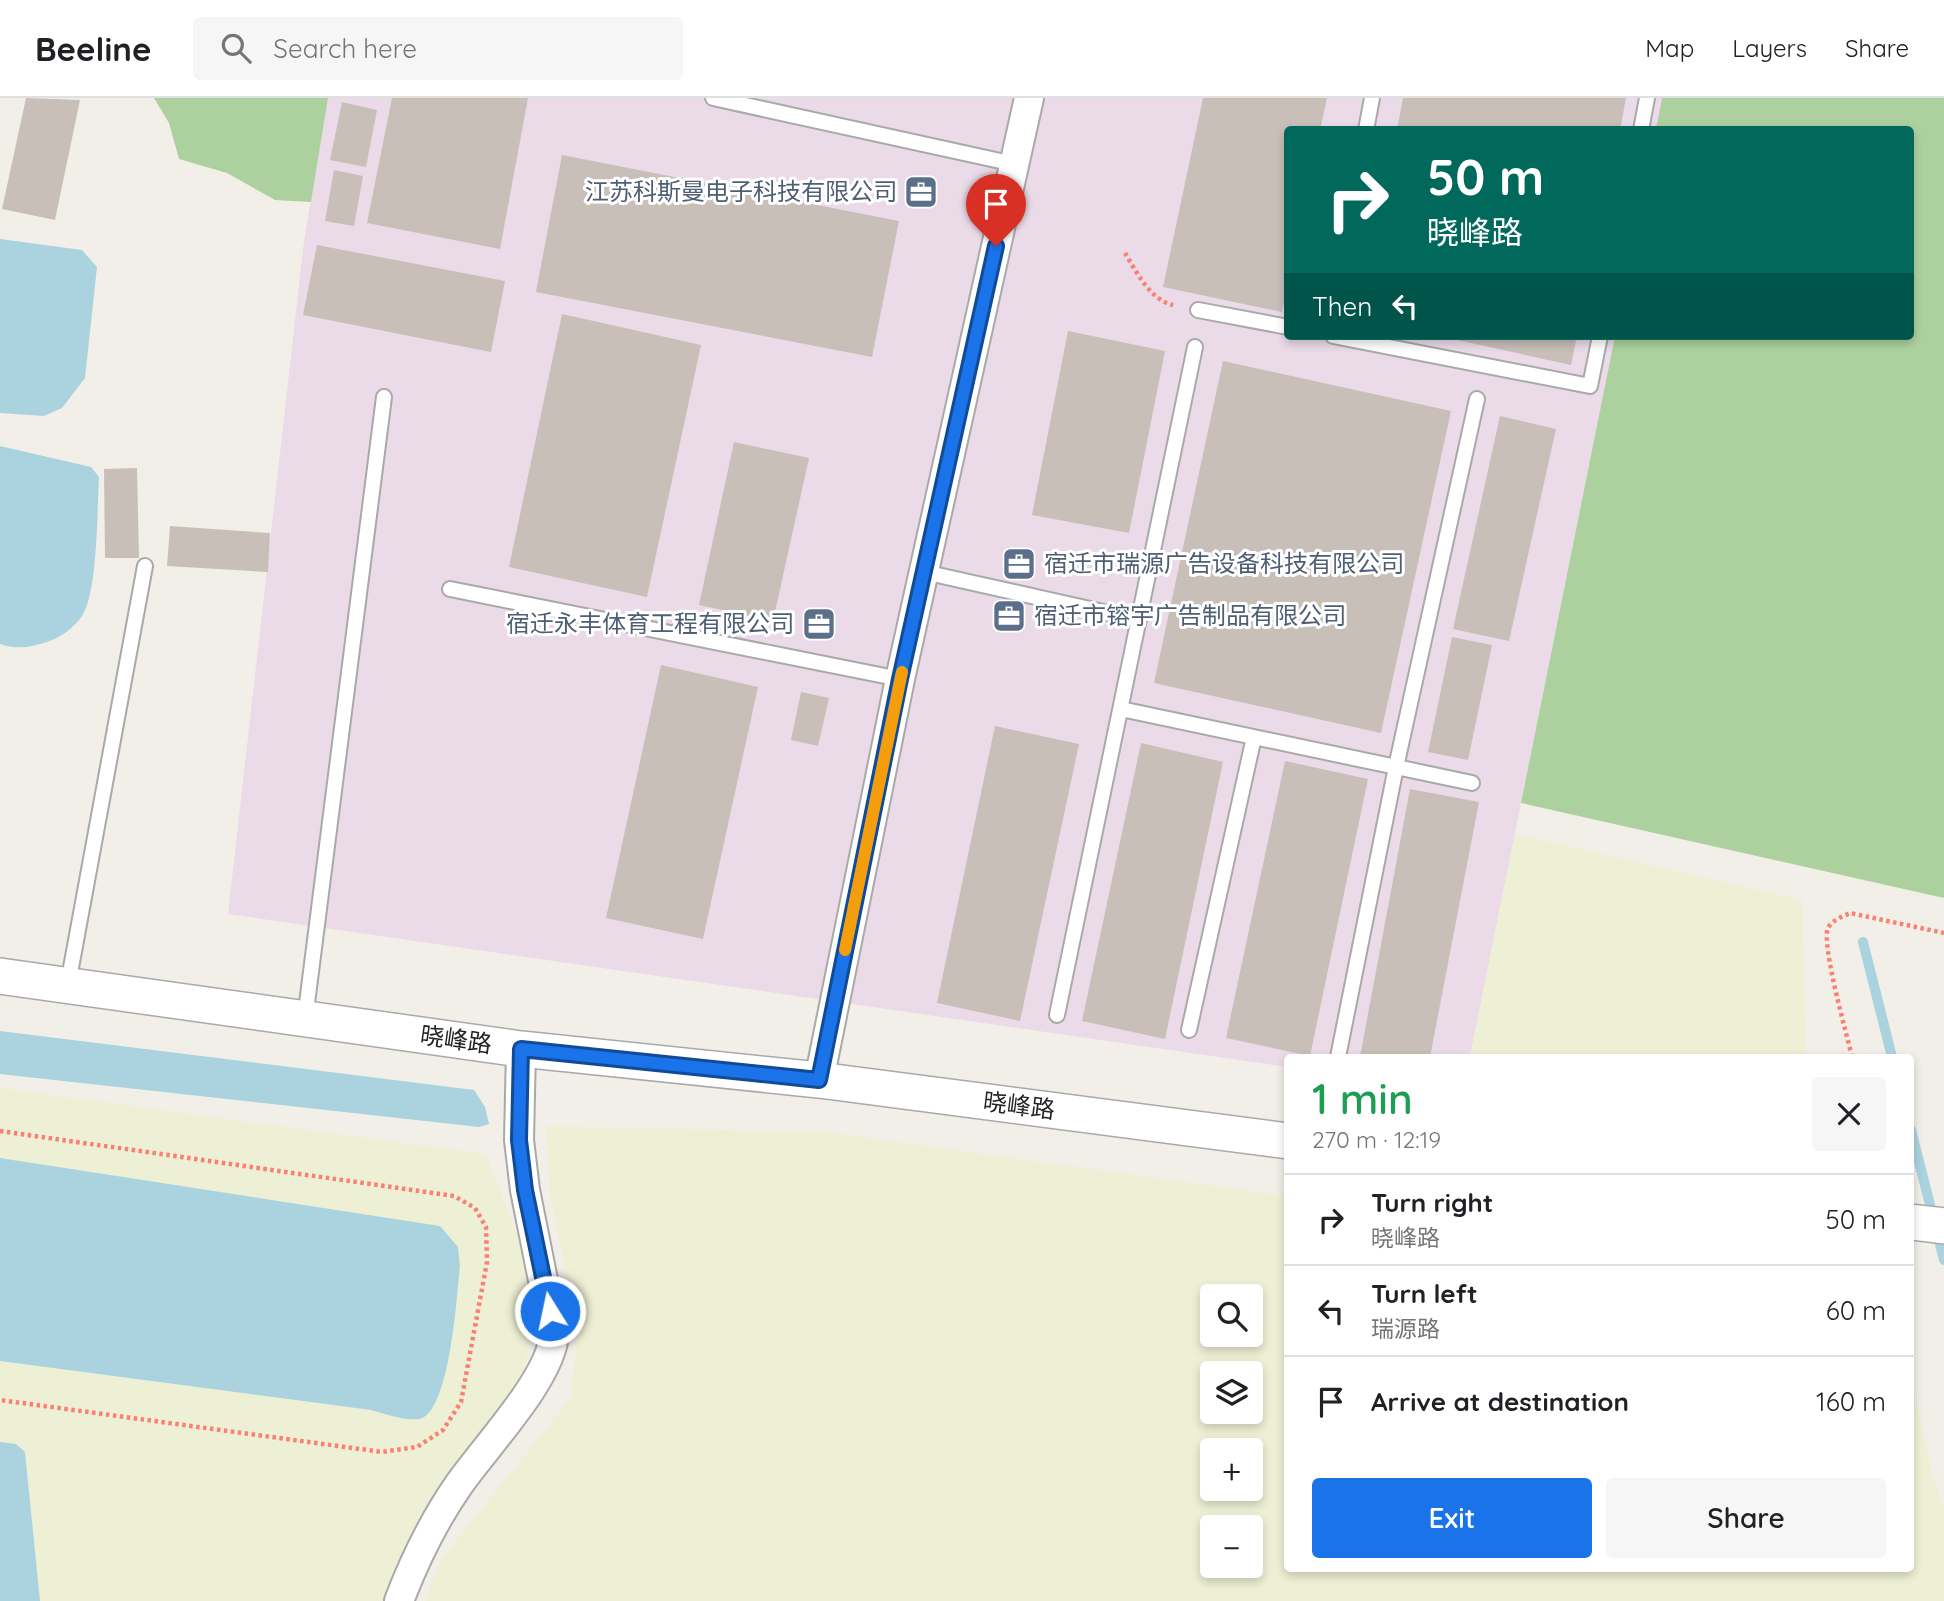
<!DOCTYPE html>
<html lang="en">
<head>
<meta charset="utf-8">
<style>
	body { margin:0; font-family:Quicksand,"Noto Sans SC",sans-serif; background:#f6f6f6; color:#202124; height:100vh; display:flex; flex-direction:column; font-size:26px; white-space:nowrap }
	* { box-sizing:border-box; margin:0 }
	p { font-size:23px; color:#757577 }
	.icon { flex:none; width:38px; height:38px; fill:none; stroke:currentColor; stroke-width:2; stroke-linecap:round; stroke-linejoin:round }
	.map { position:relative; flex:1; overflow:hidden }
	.sheet { position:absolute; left:1284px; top:956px; width:630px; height:518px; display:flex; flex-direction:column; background:#fff; border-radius:7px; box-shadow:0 4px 10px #0003 }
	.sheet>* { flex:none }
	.top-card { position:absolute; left:1284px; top:28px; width:630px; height:214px; border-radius:7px; box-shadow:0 4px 10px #0003; background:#00695c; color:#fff; overflow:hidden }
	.controls { position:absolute; left:1200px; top:1186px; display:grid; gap:14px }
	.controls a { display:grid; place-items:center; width:63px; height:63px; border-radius:7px; background:#fff; box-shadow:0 4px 10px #0003; font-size:35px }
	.pin { position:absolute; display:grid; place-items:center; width:60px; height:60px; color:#fff; margin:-72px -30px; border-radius:50% 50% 50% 0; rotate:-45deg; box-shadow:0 0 7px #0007 }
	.pin .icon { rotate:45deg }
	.me { position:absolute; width:77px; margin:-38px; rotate:350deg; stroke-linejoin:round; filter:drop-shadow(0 0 5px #0008) }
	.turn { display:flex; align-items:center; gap:24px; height:147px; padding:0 28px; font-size:32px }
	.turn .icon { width:91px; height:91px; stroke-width:2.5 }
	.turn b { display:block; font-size:49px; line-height:60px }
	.then { display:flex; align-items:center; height:66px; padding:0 28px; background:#0003; gap:14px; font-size:26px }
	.round { display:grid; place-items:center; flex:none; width:74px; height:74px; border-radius:7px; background:#f6f6f6 }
	.headline { display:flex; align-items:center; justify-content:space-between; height:119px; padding:0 28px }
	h1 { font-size:42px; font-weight:600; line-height:52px; color:#1e9e55 }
	.primary-button { display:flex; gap:14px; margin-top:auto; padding:14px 28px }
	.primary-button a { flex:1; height:80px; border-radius:7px; background:#1a73e8; color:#fff; font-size:28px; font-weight:600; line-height:80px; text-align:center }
	.primary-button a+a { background:#f6f6f6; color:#202124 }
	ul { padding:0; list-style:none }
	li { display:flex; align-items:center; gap:21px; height:91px; padding:0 28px; border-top:2px solid #e0e0e0 }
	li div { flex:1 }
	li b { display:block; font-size:26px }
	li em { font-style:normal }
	header { display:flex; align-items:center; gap:42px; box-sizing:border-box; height:98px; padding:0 35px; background:#fff; border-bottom:2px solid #e0e0e0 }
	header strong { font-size:33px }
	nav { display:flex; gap:38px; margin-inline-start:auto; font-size:24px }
	.search { width:490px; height:63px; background:#f6f6f6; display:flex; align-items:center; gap:18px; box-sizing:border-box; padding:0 24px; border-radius:7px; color:#757577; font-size:26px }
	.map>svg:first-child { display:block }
	.industrial { fill:#ebdbe8 }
	.farmland { fill:#eef0d5; fill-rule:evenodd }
	.forest { fill:#add19e }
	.water { fill:#aad3df }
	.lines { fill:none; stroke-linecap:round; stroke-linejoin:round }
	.stream { stroke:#aad3df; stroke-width:10 }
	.building { fill:#c7bfb8 }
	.service-casing { stroke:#a9a9a9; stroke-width:18 }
	.minor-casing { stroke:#a9a9a9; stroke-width:32 }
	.tertiary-casing { stroke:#a9a9a9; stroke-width:38 }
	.path { stroke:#fa8072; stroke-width:4.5; stroke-dasharray:3.5 3.5; stroke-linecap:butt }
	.service { stroke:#fff; stroke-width:14 }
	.minor { stroke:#fff; stroke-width:28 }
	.tertiary { stroke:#fff; stroke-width:35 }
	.route-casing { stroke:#114b97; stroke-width:18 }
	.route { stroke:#1a73e8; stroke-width:12 }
	.slow { stroke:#f59e0b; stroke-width:12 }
	.labels { text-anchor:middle; stroke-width:6; stroke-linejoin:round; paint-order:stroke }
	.service-label { font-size:24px; fill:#4e5e75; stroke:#fff; text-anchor:end }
	.street-label { font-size:24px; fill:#222; stroke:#fff }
</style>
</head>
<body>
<header>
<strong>Beeline</strong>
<div class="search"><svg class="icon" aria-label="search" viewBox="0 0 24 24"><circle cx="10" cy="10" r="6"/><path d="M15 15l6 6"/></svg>Search here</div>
<nav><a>Map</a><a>Layers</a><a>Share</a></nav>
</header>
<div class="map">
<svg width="1944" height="1503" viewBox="0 0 1944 1503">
	<rect width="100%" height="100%" fill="#f2efe9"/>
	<!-- industrial -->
	<path class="industrial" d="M328 0H1662L1656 31 1288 32V238H1615L1470 959H1288V969L228 816 304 143Z"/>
	<!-- farmland -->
	<path class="farmland" d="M1515 736 1802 802 1806 959H1470Z
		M0 990 486 1056 523 1153 530 1208V1246L521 1280 453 1369 413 1435 387 1503H0Z
		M546 1028 825 1034 1288 1098V1470H1911V1281L1932 1375 1944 1410V1503H425L439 1464 571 1300 577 1236 550 1094ZM1213 1199H1251V1237H1213ZM1213 1276H1251V1314H1213ZM1213 1353H1251V1391H1213ZM1213 1430H1251V1468H1213Z"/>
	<!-- forest -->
	<path class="forest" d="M154 0H328L311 104 275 102 227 75 179 61 169 25Z
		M1662 0H1944V800L1521 705 1615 238H1911V32L1656 31Z"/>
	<!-- water -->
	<path class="water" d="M0 141 82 152 97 169 85 280 62 310 44 318 0 315Z
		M0 348 91 369 99 379C97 411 98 494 82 518 73 531 61 539 47 544 32 549 16 552 0 546Z
		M0 933 474 992 485 1009 489 1026 479 1029 0 976Z
		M0 1060 440 1128 458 1149 460 1168C457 1195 450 1316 419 1321 404 1323 386 1316 371 1312L0 1263Z
		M0 1344 16 1346 25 1354 40 1503H0Z"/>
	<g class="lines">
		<!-- stream -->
		<path class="stream" d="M1863 844 1892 959
			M1911 1032 1944 1162"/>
	</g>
	<!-- building -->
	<path class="building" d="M26 0 80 2 55 122 2 111Z
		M392 0H528L500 151 367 125Z
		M1203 0H1327L1320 32H1288V186L1282 214 1163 189Z
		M1403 0H1626L1620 32H1397Z
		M342 4 377 12 366 69 330 62Z
		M562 57 899 123 872 259 536 194Z
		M334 72 363 78 354 128 325 123Z
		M317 147 505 183 491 254 303 217Z
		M562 216 701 247 647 499 509 469Z
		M1068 233 1165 253 1129 435 1032 417Z
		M1439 238H1577L1571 267Z
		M1223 263 1451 313 1381 635 1154 585Z
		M1500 318 1556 331 1509 543 1453 531Z
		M734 344 809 360 773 523 699 507Z
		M137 370 139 460H105L104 371Z
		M170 428 270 435 268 474 167 468Z
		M1452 539 1492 547 1468 662 1428 654Z
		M661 567 758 589 703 841 606 820Z
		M801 594 829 600 818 648 791 642Z
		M995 628 1079 646 1020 923 937 905Z
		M1141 645 1223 664 1165 941 1082 923Z
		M1285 663 1368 681 1310 958 1226 940Z
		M1410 691 1479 704 1430 959H1360Z"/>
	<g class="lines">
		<defs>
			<path id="service" d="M713 0 1014 66
				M1366 32 1372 0
				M1641 32 1647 0
				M1198 212 1288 229
				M1333 238 1590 288 1600 238
				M924 474 1139 522
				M450 491 900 581
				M1121 611 1472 685
				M68 886 145 468
				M1057 917 1195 249
				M305 921 384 299
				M1189 932 1254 639
				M1338 959 1396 669 1477 301"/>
			<path id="minor" d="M819 982 900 581 1029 0
				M399 1503C415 1461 434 1422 460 1385 486 1348 551 1280 554 1237L525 1092 519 1042 521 951"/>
			<path id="tertiary" d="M0 878 521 951 819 982 1288 1043
				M1911 1124 1944 1128"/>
		</defs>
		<!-- service casing -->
		<use href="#service" class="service-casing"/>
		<!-- minor casing -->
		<use href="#minor" class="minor-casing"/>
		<!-- tertiary casing -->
		<use href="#tertiary" class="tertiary-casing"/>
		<!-- path -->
		<path class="path" d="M1125 155C1136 173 1150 202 1173 207
			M1852 959C1847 937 1821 846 1828 830 1832 822 1842 819 1850 815L1944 835
			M0 1033 454 1098 475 1110 486 1129 487 1164 461 1304 443 1332 417 1349 382 1354 0 1302"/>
		<!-- service -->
		<use href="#service" class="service"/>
		<!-- minor -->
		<use href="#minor" class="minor"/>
		<!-- tertiary -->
		<use href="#tertiary" class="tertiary"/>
	</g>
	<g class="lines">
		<defs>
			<path id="route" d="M550 1213 525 1092 519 1042 521 951 819 982 900 581 996 148"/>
		</defs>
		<!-- route casing -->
		<use href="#route" class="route-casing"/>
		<!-- route -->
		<use href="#route" class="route"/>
		<!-- slow -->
		<path class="slow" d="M845 852 902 574"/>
	</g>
	<!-- icons -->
	<defs>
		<symbol id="office-square" viewBox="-11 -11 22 22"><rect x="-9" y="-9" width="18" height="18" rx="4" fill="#5c6f8a" stroke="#fff"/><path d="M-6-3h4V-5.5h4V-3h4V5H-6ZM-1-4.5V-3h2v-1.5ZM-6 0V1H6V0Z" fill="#fff"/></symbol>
	</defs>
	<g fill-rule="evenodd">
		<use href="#office-square" x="902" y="75" width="38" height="38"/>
		<use href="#office-square" x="1000" y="447" width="38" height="38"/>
		<use href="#office-square" x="990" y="499" width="38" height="38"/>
		<use href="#office-square" x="800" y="507" width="38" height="38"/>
	</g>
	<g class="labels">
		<!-- service labels -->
		<g class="service-label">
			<text x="897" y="102">江苏科斯曼电子科技有限公司</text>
			<text x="1044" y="474" text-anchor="start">宿迁市瑞源广告设备科技有限公司</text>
			<text x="1034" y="526" text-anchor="start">宿迁市镕宇广告制品有限公司</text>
			<text x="794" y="534">宿迁永丰体育工程有限公司</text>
		</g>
		<!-- street labels -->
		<g class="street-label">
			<text transform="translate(456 942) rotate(8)" y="8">晓峰路</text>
			<text transform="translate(1019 1008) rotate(7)" y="8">晓峰路</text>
		</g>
	</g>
</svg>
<div class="controls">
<a><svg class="icon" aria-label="search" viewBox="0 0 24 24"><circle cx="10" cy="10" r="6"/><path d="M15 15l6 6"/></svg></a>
<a><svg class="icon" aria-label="layers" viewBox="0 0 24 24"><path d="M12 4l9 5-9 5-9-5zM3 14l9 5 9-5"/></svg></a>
<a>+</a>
<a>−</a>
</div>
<div class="pin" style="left:996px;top:148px;background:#d93025"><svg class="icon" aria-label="arrive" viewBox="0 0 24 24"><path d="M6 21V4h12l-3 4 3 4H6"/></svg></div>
<svg class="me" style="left:550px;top:1213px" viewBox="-20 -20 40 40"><circle r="17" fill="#1a73e8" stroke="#fff" stroke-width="3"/><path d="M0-11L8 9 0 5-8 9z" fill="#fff"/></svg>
<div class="top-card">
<div class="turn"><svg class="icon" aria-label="right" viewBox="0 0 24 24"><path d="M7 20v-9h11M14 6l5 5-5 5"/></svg><div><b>50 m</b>晓峰路</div></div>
<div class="then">Then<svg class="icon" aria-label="left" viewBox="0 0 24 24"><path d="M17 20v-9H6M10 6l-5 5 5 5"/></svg></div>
</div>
<section class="sheet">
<div class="headline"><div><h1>1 min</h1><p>270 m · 12:19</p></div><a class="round"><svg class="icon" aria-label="close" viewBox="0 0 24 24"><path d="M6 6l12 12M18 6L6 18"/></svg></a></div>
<ul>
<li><svg class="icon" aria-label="right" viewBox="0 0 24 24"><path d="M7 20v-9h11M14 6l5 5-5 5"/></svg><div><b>Turn right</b><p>晓峰路</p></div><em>50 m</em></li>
<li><svg class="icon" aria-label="left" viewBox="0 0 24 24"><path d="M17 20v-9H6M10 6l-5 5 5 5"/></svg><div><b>Turn left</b><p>瑞源路</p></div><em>60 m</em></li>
<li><svg class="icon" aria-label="arrive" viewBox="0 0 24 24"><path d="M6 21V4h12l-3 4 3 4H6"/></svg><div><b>Arrive at destination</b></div><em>160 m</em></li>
</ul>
<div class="primary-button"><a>Exit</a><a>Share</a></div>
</section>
</div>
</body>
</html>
